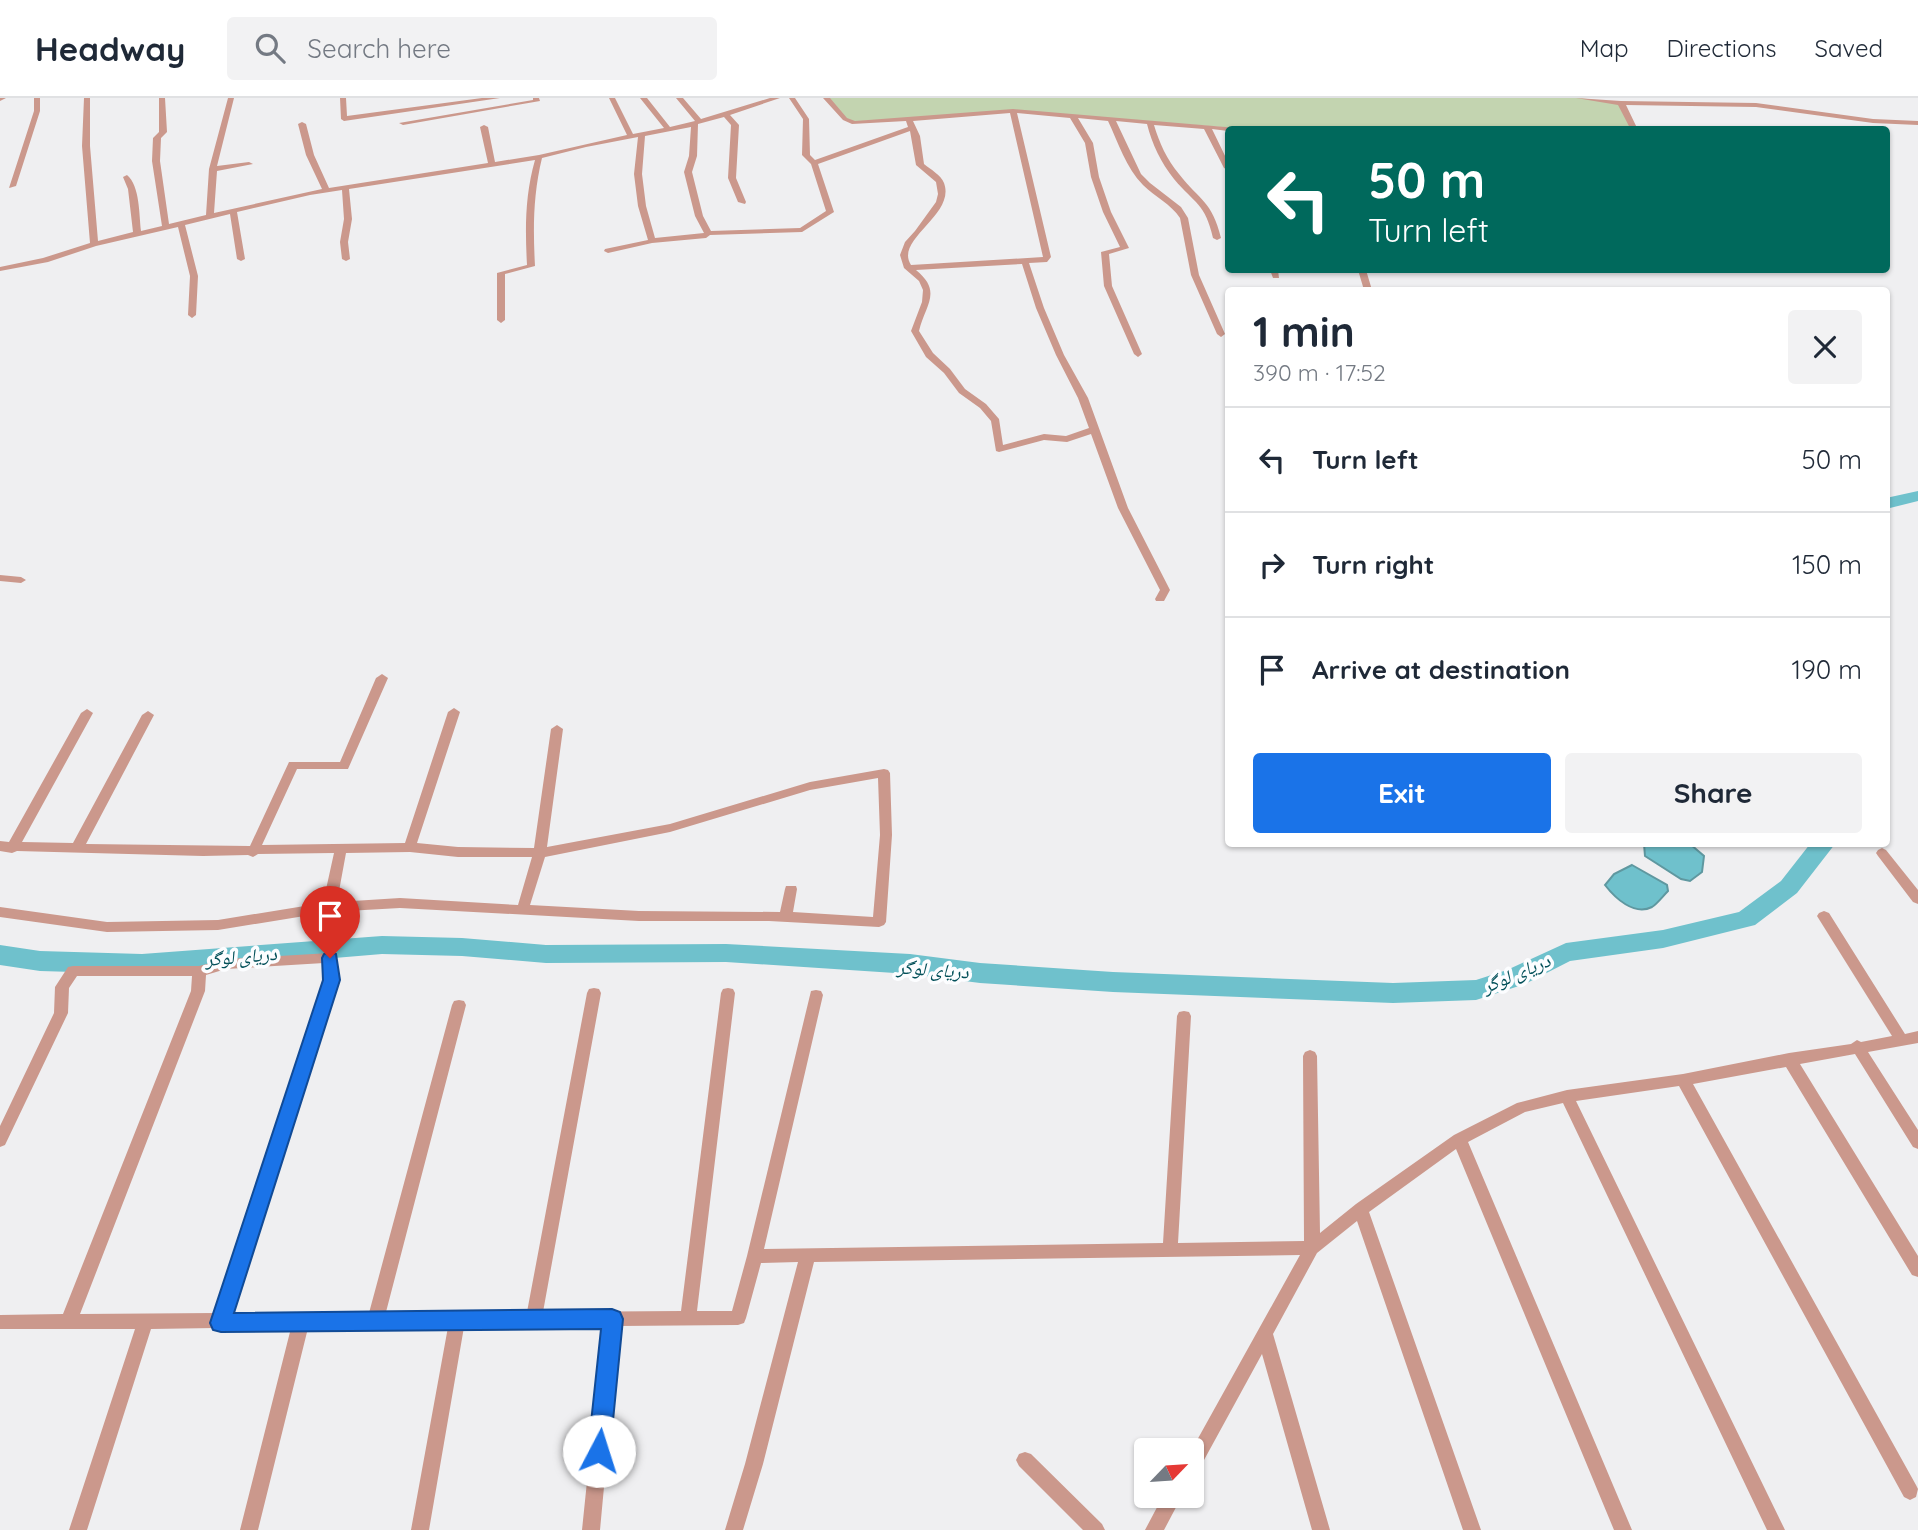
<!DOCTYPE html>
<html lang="en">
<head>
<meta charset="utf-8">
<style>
	body { margin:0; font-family:Quicksand,"Noto Naskh Arabic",sans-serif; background:#f2f2f3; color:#1f2937; height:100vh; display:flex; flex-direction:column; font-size:26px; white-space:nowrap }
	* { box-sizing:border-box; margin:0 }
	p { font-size:23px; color:#747a83 }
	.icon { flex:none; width:38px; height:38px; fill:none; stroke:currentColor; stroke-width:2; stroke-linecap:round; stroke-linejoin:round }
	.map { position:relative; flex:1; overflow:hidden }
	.sheet { position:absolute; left:1225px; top:189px; width:665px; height:560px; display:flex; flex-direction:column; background:#fff; border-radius:7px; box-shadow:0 2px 5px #0004 }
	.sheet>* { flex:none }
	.top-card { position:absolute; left:1225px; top:28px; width:665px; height:147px; border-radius:7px; box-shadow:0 2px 5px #0004; background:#00695c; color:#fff; overflow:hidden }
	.needle { width:46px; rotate:65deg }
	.tools { position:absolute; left:1134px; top:1340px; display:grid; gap:14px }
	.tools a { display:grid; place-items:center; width:70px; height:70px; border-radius:7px; background:#fff; box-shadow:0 2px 5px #0004; font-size:35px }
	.pin { position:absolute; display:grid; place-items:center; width:60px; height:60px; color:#fff; margin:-72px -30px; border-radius:50% 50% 50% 0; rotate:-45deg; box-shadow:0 0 7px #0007 }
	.pin .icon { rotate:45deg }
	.me { position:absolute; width:77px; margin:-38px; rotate:5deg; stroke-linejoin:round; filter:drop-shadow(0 0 5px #0008) }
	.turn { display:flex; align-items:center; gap:24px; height:147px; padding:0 28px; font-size:32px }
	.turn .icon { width:91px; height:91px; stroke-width:2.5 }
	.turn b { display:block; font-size:49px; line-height:60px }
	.round { display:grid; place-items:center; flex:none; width:74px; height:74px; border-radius:7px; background:#f2f2f3 }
	.summary { display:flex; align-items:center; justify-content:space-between; height:119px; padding:0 28px }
	h1 { font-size:42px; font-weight:700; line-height:52px }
	.primary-button { display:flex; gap:14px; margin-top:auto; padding:14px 28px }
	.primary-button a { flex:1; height:80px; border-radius:7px; background:#1a73e8; color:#fff; font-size:28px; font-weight:700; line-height:80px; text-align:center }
	.primary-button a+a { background:#f2f2f3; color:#1f2937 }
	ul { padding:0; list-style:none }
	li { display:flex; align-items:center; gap:21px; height:105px; padding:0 28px; border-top:2px solid #e0e1e3 }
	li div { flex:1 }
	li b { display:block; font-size:26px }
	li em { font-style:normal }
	header { display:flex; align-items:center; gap:42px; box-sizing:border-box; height:98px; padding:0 35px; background:#fff; border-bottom:2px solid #e0e1e3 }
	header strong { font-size:33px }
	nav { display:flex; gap:38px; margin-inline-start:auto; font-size:24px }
	.search { width:490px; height:63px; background:#f2f2f3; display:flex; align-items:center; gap:18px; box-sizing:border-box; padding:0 24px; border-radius:7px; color:#747a83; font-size:26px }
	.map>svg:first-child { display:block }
	.green { fill:#c3d4b0 }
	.water { fill:#6fc1cc; stroke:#5f98a0; stroke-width:2 }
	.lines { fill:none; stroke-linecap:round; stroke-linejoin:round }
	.river { fill:#6fc1cc; fill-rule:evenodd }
	.minor { fill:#cb988c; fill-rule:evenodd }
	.route { fill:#1a73e8; stroke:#114b97; stroke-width:2 }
	.labels { text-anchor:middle; stroke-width:7; stroke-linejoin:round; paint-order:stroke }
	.water-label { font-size:19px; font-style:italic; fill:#035059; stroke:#fcfdff }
</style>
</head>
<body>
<header>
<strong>Headway</strong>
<div class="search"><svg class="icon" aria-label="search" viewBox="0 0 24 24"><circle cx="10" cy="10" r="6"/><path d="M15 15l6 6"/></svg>Search here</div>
<nav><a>Map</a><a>Directions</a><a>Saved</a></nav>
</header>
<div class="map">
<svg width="1918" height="1432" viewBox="0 0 1918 1432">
	<rect width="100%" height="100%" fill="#efeff1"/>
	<!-- green -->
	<path class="green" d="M826 0H1579L1621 5 1635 31H1247L1013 13 849 24Z"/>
	<!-- water -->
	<path class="water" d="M1644 746H1690L1704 758 1702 774 1690 783 1681 781 1645 758Z
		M1632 767 1667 787 1668 793C1663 798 1657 806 1652 809 1634 818 1615 800 1605 787L1614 776Z"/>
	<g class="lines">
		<!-- river -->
		<path class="river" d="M1918 393V403L1886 411V400Z
			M1810 746H1835L1797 795 1755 827 1663 850 1570 863 1525 886 1476 902 1393 905 1113 894 980 885 910 876 726 864 546 865 462 858 382 856 142 876 40 873 0 867V847L40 853 142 856 382 838 462 840 546 847 726 846 910 856 980 865 1113 874 1393 885 1476 882 1507 872 1566 845 1663 832 1739 814 1781 783Z"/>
		<!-- minor -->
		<path class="minor" d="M0 0H6L0 3Z
			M34 0H40V13L16 88 9 90 34 13Z
			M84 0H90V48L98 143 133 134 128 91 123 79 127 77C140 88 139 116 141 133L162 128 152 63 153 40 159 34V0H165L167 34 161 40 160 63 169 126 206 117 209 71 228 0H234L217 68 249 64 253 66 217 73 214 115 322 91 306 57 298 26 302 24 306 26 314 57 329 90 488 65 480 29 484 27 488 29 495 64 539 57 627 37 609 0H615L633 36 664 30 640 0H647L670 29 695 23 676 0H683L701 21 770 0H780L730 17 739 27 736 80 746 104 745 106 738 104 728 80 731 27 724 19 698 26 697 58 692 74 703 118 711 133 800 130 826 113 811 66 802 57 803 21 789 0H795L809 21 810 57 815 62 908 29 906 23 852 26 843 22 823 0H830L847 20 855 23 1013 11 1249 31 1228 33 1212 31 1228 64V72L1224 70 1204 31 1154 27C1159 44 1167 62 1179 76 1200 103 1212 103 1221 140L1217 142 1213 140C1205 105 1195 106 1174 81 1161 65 1152 46 1147 26L1116 23 1141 76 1150 85 1181 109 1188 120 1199 177 1225 236 1221 239 1217 236 1191 177 1180 120C1171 106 1155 99 1143 87 1126 70 1118 44 1108 23L1078 20 1093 45 1099 79 1111 114 1129 150 1109 156 1112 188 1142 256 1138 259 1134 256 1104 188 1101 154 1120 149 1103 114 1091 79 1085 45 1070 20 1017 15 1051 159 1047 164 1029 165 1044 210 1064 257 1088 300 1128 410 1170 492 1164 503H1156L1155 501 1160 492 1118 410 1091 336 1067 344 1044 342 999 354 996 353 991 323 980 310 959 295 944 275 926 259 911 233 922 204 923 192 919 183 904 170 900 157 905 144 915 133 936 104 938 96 936 84 916 67 910 33 818 66 834 114 802 134 710 137 706 140 652 145 608 155 604 153 605 151 648 142 638 108 634 76 638 39 586 49 542 60C533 97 533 131 535 168L505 176V222L501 225 497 222V175L527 167C525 130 525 97 535 62L349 91 352 121 348 144 350 161 346 163 342 161 340 144 344 121 342 92 310 97 237 114 245 161 241 163 237 161 230 116 185 127 198 178 196 217 192 220 188 217 190 178 178 129 96 148 48 164 0 173V169L43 160 90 145 82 48ZM1010 15 1043 159 911 167C894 141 956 117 944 85 941 77 930 71 924 66L920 38 913 23ZM691 29 689 58 684 74 695 118 704 135 655 140 646 108 642 76 645 38ZM1022 166 1036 210 1056 257 1078 300 1089 330 1066 338 1044 336 1003 347 999 321 986 306 965 291 950 271 933 255 919 233C925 207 943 194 916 172Z
			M340 0H346L347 18 482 0H500L344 23 341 21Z
			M533 0H539L540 3 403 27 399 25 533 2Z
			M1576 0 1621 3 1756 5 1873 21 1918 23V27L1873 25 1756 9 1626 7 1638 32H1631L1618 7Z
			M1270 172H1278L1279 180H1273Z
			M1358 172H1366L1372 192H1364Z
			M0 477 21 479 26 482 21 485 0 483Z
			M382 576 388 580 348 671H297L262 747 405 745 448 614 454 610 460 614 417 745 458 749 534 750 551 631 557 627 563 631 547 749 670 726 810 684 884 671 888 672 890 675 892 737 886 824 884 827 879 829 769 823H639L400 810 329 814 218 832 107 834 0 819V809L107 824 218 822 323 805 334 755 258 756 253 759 248 757 203 758 17 753 12 755 0 753V743L9 744 81 615 87 611 93 615 22 744 73 745 142 617 148 613 154 617 86 746 250 748 289 664H340L376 580ZM878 680 880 737 873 819 793 814 797 791 796 788H786L785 791 780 814 639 813 530 807 545 759 670 734 810 692ZM410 754 458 759H532L518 807 400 800 337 804 346 755Z
			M1882 750 1886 752 1918 792V806L1913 804 1878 758 1876 755 1878 752Z
			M1824 813 1829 815 1905 936 1918 933V945L1868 954 1918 1032V1051L1913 1049 1855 956 1800 966 1918 1158V1179L1912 1177 1786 969 1693 986 1916 1387 1918 1391 1916 1399 1910 1402 1904 1399 1679 988 1576 1003 1785 1432H1767L1563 1005 1525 1014 1468 1044 1632 1432H1614L1456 1051 1369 1114 1481 1432H1463L1357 1123 1317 1155 1273 1236 1330 1432H1312L1262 1256 1198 1373 1192 1375 1191 1353 1300 1157 814 1164 763 1366 743 1432H725L745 1366 798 1164 761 1165 746 1220 744 1225 738 1227 619 1228 600 1432H582L603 1228 464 1229 429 1432H411L448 1229H380L375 1231 370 1229 308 1230 258 1432H240L291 1230H227L221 1232 215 1230 151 1231 87 1432H69L135 1231H0V1217L63 1216 191 893 192 878H77L69 890 68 915 5 1047 0 1049V1028L54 915 55 889 68 869 73 868H199L226 861 330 855 335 856 339 882 232 1215H369L452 907 454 903 459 902 464 903 466 907 386 1214H527L587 895 589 891 594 890 599 891 601 895 543 1214 681 1213 721 895 723 891 728 890 733 891 735 895 697 1213H732L747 1158 811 893 816 892 821 893 823 897 764 1151 1163 1145 1177 918 1179 914 1184 913 1189 914 1191 918 1178 1145 1304 1143 1303 958 1305 954 1310 952 1315 954 1317 958 1320 1135 1356 1106 1454 1037 1517 1005 1567 992 1683 976 1789 955 1851 946 1857 942 1861 944 1892 938 1817 818 1819 815ZM324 865 325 882 216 1215 80 1216 205 893 206 877 226 871Z
			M1025 1354 1031 1356 1102 1426 1105 1432H1083L1019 1368 1016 1362 1019 1356Z
			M1163 1398H1182L1164 1432H1145Z"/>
	</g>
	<!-- route -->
	<path class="route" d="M330 854 336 856 340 882 234 1215 612 1211 620 1214 623 1221 610 1353 607 1361 599 1364 592 1361 588 1353 601 1231 221 1234 213 1232 210 1225 323 882 322 860 324 856Z"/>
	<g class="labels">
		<!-- water labels -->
		<g class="water-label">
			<text transform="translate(241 858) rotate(-5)" y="7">دریای لوگر</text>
			<text transform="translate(933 871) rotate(4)" y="7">دریای لوگر</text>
			<text transform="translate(1516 875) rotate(-23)" y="7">دریای لوگر</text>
		</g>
	</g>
</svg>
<div class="tools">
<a><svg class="needle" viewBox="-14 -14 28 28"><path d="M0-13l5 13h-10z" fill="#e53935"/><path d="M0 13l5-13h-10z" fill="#747a83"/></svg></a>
</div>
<div class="pin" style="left:330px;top:860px;background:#d93025"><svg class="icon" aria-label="arrive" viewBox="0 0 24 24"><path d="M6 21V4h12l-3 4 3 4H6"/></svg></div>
<svg class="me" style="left:599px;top:1353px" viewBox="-20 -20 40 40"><circle r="19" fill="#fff"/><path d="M0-13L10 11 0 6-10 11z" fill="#1a73e8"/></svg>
<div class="top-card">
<div class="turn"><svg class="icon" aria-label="left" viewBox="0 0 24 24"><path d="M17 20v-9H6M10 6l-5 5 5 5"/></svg><div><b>50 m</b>Turn left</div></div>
</div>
<section class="sheet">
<div class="summary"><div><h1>1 min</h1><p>390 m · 17:52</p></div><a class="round"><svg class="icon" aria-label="close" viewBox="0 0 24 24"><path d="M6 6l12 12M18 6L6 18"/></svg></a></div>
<ul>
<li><svg class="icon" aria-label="left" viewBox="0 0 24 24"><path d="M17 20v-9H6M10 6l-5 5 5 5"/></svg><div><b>Turn left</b></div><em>50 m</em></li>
<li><svg class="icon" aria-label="right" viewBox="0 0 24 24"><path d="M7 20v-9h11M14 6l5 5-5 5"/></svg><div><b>Turn right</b></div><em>150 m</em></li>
<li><svg class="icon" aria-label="arrive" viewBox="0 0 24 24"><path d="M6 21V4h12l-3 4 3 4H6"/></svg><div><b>Arrive at destination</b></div><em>190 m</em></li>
</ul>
<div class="primary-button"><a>Exit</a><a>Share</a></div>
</section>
</div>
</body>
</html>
